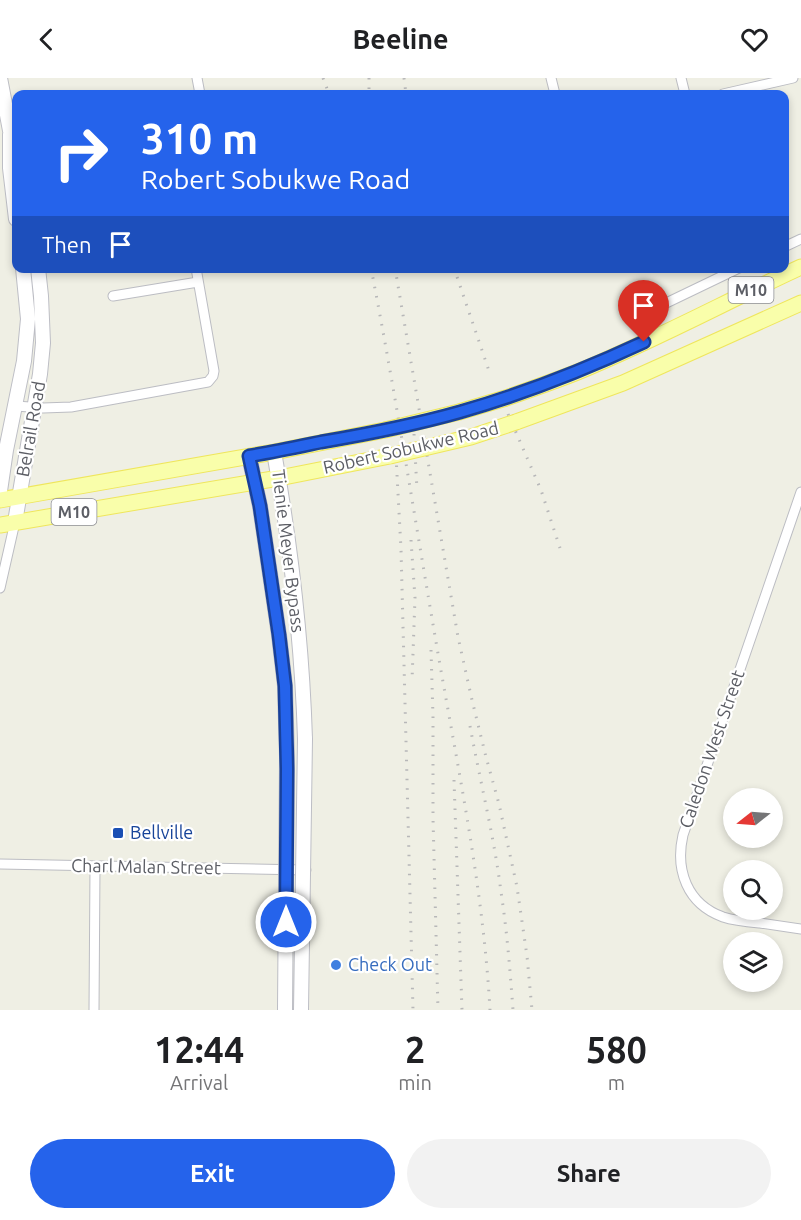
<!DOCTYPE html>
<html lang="en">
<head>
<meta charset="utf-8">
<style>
	body { margin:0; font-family:Ubuntu,sans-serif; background:#f2f2f2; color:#202124; height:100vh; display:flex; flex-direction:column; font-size:22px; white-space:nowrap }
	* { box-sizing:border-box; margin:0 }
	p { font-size:20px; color:#757577 }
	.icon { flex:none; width:33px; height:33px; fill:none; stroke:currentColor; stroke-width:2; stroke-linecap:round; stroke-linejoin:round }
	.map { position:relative; height:932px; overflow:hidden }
	.details { display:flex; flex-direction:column; background:#fff; flex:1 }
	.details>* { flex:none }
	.guide { position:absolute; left:12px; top:12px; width:777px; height:183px; border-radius:12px; box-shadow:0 3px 9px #0003; background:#2563eb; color:#fff; overflow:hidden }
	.needle { width:39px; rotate:253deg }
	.tools { position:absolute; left:723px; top:710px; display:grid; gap:12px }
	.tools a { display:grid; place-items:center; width:60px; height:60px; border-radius:50%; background:#fff; box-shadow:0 3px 9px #0003; font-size:30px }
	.pin { position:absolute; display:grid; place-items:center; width:51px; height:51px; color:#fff; margin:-62px -26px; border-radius:50% 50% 50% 0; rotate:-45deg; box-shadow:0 0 6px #0007 }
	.pin .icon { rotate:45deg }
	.me { position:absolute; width:66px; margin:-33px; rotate:0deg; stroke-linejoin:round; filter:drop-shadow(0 0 4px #0008) }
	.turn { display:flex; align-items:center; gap:21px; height:126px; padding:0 30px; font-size:27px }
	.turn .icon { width:78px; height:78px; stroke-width:2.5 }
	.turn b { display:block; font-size:42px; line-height:51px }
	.then { display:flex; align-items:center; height:57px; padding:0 30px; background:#0003; gap:12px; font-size:22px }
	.eta { display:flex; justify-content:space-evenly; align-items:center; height:102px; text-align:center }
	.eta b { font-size:36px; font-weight:700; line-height:42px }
	.cta { display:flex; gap:12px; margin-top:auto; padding:12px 30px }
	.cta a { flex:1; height:69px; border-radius:36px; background:#2563eb; color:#fff; font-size:24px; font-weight:700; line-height:69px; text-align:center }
	.cta a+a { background:#f2f2f2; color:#202124 }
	header { display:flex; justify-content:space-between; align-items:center; height:78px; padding:0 30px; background:#fff; font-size:27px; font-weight:700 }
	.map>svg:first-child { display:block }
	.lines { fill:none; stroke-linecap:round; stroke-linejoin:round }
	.street-casing { stroke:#bcbdc3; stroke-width:11 }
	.secondary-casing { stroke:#bdbec5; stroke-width:16 }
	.primary-casing { stroke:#efe65d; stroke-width:17 }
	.street { stroke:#fff; stroke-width:9 }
	.secondary { stroke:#fff; stroke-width:14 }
	.primary { stroke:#f9feaa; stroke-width:15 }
	.rail { stroke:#b7b7b8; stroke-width:3; stroke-dasharray:1.5 8; stroke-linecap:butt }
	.secondary-bridge-casing { stroke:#bdbec5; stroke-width:16; stroke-linecap:butt }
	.primary-bridge-casing { stroke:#efe65d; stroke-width:17; stroke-linecap:butt }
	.secondary-bridge { stroke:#fff; stroke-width:14 }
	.primary-bridge { stroke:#f9feaa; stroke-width:15 }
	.route-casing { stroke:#184099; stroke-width:15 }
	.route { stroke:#2563eb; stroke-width:10 }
	.transit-dot { fill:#1a4fb4; stroke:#fff; stroke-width:2 }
	.shop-dot { fill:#3f7fe0; stroke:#fff; stroke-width:2 }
	.labels { text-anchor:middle; stroke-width:4.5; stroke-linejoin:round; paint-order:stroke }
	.shield { fill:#fff; stroke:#8d8e93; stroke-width:1.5 }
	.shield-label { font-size:16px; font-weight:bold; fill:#5c5e65 }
	.street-label { font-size:18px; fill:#5c5e65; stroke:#fff }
	.transit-label { font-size:18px; fill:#164399; stroke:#fff; text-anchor:start }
	.shop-label { font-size:18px; fill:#366cbe; stroke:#fff; text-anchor:start }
</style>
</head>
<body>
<header><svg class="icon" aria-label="back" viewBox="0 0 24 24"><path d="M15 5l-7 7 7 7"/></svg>Beeline<svg class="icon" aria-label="heart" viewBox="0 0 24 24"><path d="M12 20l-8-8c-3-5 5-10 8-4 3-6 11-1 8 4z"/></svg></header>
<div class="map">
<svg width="801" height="932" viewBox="0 0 801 932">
	<rect width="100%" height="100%" fill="#efefe4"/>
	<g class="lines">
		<defs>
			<path id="street" d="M197 0 200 16
				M551 0 555 16
				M681 0 685 16
				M723 16 793 0
				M784 169 801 161
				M113 218 198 204
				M633 241 739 190
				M16 328 43 330 71 329 208 304 213 298 214 293 196 190
				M801 414 683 757C675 792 687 826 723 839 735 843 748 844 760 845 773 847 787 849 801 851
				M0 510 15 444
				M0 786 306 792
				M94 932 95 789"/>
			<path id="secondary" d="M0 0 12 63
				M10 56V90L16 141
				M274 374C291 469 302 565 305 661
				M249 378 260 428 279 557 285 608 287 679
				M0 413 6 372 24 283 28 241 23 190
				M15 444 40 296 43 265 41 218 38 190"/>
			<path id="primary" d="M506 320C529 312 552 304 575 295 652 264 725 224 801 189
				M516 344 623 305 801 225
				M0 422 274 374 385 352
				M0 447 279 400 390 378"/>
		</defs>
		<!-- street casing -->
		<use href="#street" class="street-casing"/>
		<!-- secondary casing -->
		<use href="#secondary" class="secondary-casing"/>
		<!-- primary casing -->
		<use href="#primary" class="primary-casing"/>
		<!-- street -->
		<use href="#street" class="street"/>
		<!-- secondary -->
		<use href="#secondary" class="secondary"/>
		<!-- primary -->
		<use href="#primary" class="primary"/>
		<!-- rail -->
		<path class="rail" d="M323 0 329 16
			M369 0V16
			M404 0 406 16
			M371 190C395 313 414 436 435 558 456 682 483 806 490 932
			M395 190 458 559 472 622 486 679 499 726 517 809 527 878 532 932
			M454 190 489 293
			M508 336 541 412 560 470
			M413 337 417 412
			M396 378 401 471 413 932
			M411 462 415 520 412 603
			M431 572 433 639V740L438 932
			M470 648C480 703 494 758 501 814 507 853 510 892 513 932
			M454 702 462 932"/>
		<defs>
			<path id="secondary-bridge" d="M285 932 287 679
				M301 932 305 661"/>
			<path id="primary-bridge" d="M385 352 459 334 506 320
				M390 378 471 359 516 344"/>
		</defs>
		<!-- secondary-bridge casing -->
		<use href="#secondary-bridge" class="secondary-bridge-casing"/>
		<!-- primary-bridge casing -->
		<use href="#primary-bridge" class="primary-bridge-casing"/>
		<!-- secondary-bridge -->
		<use href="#secondary-bridge" class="secondary-bridge"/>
		<!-- primary-bridge -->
		<use href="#primary-bridge" class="primary-bridge"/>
	</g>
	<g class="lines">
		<defs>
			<path id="route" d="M286 844 287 691 285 608 279 557 260 428 249 378C274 374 297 369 321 364 368 356 414 347 460 334 523 316 584 292 644 264"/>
		</defs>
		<!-- route casing -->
		<use href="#route" class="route-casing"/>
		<!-- route -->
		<use href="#route" class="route"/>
	</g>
	<!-- markers -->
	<rect class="transit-dot" x="112" y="749" width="12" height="12" rx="3"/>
	<circle class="shop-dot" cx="336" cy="887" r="6"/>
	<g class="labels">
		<!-- shield labels -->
		<g class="shield">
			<rect x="728.5" y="199" width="45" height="26" rx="4.5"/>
			<rect x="51.5" y="421" width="45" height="26" rx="4.5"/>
		</g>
		<g class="shield-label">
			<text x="751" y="218">M10</text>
			<text x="74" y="440">M10</text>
		</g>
		<!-- street labels -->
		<g class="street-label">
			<text transform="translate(31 351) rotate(-80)" y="6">Belrail Road</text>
			<text transform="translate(411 370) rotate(-13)" y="6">Robert Sobukwe Road</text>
			<text transform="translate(288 473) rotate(83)" y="6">Tienie Meyer Bypass</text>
			<text transform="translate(712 671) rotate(-71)" y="6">Caledon West Street</text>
			<text transform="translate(146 789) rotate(1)" y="6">Charl Malan Street</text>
		</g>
		<!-- transit labels -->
		<g class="transit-label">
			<text x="130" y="761">Bellville</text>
		</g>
		<!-- shop labels -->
		<g class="shop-label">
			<text x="348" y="893">Check Out</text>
		</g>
	</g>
</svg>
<div class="tools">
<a><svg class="needle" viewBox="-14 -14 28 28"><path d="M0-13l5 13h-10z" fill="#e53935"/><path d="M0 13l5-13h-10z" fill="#757577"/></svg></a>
<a><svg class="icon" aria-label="search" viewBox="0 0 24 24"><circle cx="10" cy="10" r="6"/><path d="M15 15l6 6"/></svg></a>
<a><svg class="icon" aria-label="layers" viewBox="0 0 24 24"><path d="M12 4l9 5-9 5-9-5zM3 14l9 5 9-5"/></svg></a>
</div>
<div class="pin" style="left:644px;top:264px;background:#d93025"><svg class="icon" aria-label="arrive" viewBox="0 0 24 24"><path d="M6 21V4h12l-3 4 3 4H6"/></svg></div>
<svg class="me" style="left:286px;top:844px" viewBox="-20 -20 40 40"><circle r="17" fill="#2563eb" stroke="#fff" stroke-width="3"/><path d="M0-11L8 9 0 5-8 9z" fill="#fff"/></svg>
<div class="guide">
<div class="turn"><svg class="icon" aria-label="right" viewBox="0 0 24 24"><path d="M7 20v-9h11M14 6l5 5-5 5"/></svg><div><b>310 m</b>Robert Sobukwe Road</div></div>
<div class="then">Then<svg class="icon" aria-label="arrive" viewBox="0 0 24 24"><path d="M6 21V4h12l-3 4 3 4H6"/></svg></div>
</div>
</div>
<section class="details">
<div class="eta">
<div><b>12:44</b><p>Arrival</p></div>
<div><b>2</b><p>min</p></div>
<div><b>580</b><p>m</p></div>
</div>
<div class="cta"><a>Exit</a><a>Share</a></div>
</section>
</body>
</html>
